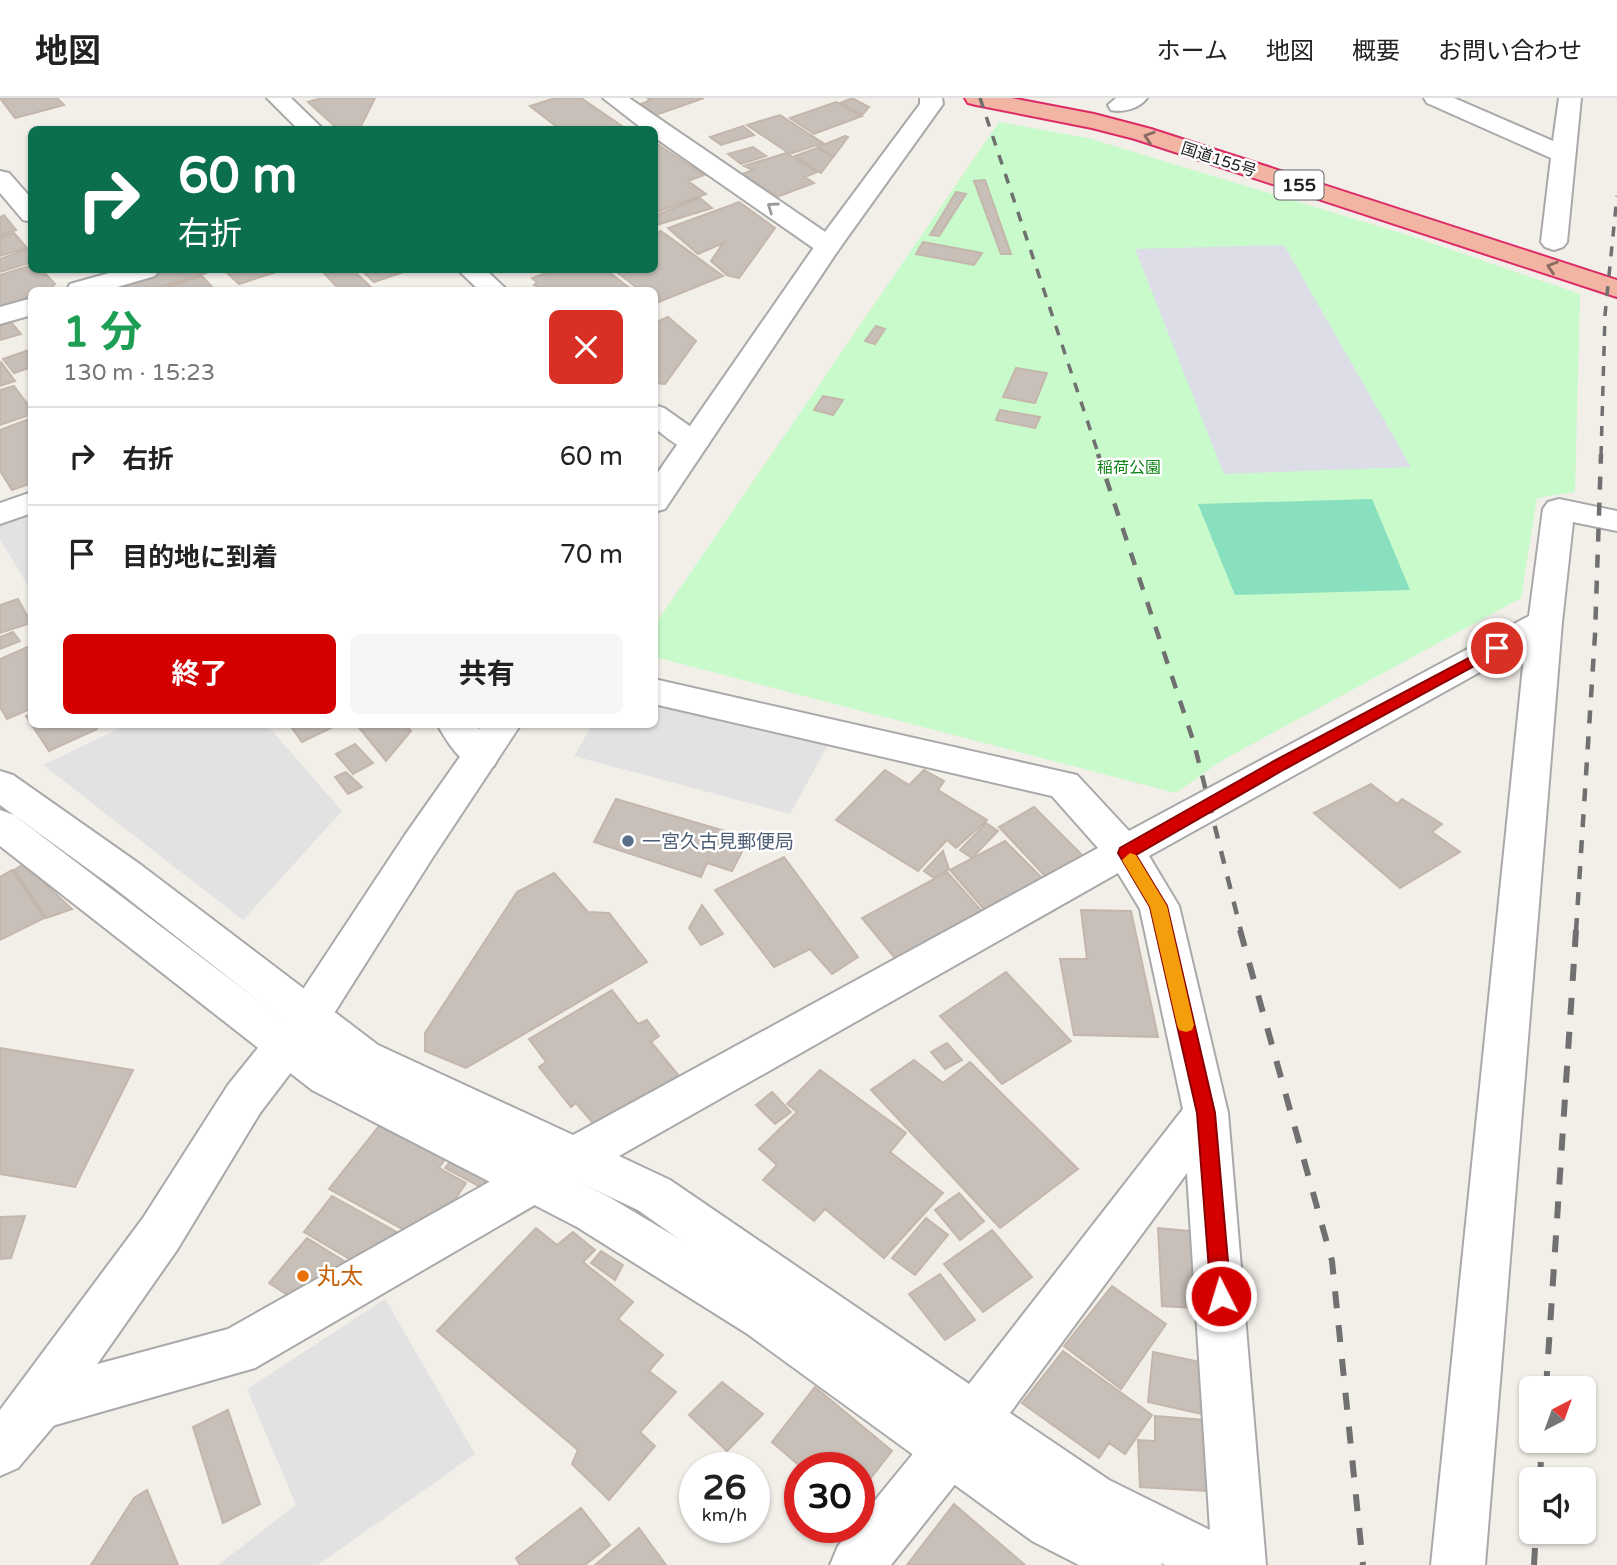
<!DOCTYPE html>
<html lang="ja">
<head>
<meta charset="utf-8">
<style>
	body { margin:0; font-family:"Varela Round","Noto Sans JP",sans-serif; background:#f6f6f6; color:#222; height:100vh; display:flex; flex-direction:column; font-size:26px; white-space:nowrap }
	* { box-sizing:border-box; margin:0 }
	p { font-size:23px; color:#767676 }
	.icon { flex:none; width:38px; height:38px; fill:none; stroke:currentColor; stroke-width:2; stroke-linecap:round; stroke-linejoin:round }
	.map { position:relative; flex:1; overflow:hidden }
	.sheet { position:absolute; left:28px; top:189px; width:630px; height:441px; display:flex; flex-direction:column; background:#fff; border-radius:10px; box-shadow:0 2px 5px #0004 }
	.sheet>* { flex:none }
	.top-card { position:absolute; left:28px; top:28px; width:630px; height:147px; border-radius:10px; box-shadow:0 2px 5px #0004; background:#0b6e4f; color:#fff; overflow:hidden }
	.needle { width:46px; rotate:41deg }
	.tools { position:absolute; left:1519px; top:1278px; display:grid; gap:14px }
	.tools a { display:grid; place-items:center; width:77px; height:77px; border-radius:10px; background:#fff; box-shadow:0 2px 5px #0004; font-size:35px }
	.speed { position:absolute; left:679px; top:1354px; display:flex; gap:14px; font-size:35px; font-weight:700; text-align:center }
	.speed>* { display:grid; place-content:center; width:91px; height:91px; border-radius:50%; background:#fff; box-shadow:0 2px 5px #0004; line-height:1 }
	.speed small { font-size:18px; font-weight:400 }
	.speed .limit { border:10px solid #d22; background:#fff; color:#111 }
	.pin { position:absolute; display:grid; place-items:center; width:60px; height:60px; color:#fff; margin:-30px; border:4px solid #fff; border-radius:50%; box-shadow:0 2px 7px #0007 }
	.me { position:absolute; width:77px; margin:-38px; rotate:355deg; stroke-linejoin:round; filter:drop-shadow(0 0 5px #0008) }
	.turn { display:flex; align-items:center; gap:24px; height:147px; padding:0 35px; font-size:32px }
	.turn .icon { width:91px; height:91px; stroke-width:2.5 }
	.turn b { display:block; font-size:49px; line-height:60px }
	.round { display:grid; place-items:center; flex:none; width:74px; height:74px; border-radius:10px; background:#f6f6f6 }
	.headline { display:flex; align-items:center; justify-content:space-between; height:119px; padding:0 35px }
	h1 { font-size:42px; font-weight:700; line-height:52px; color:#1e9e55 }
	.button { display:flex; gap:14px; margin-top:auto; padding:14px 35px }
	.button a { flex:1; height:80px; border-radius:10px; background:#d40000; color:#fff; font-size:28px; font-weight:700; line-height:80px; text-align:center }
	.button a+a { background:#f6f6f6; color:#222 }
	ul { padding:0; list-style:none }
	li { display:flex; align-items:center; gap:21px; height:98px; padding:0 35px; border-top:2px solid #e0e0e0 }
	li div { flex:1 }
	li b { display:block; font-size:26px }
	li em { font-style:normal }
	header { display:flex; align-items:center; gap:42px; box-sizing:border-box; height:98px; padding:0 35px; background:#fff; border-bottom:2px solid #e0e0e0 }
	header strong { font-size:33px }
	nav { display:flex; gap:38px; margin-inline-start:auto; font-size:24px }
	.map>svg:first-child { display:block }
	.park { fill:#c8facc }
	.pitch { fill:#88e0be }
	.parking { fill:#e2e2e2 }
	.plaza { fill:#dddde8 }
	.building { fill:#c7bfb8; stroke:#c4b6ab; stroke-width:2 }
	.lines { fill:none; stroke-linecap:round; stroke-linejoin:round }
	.pedestrian-casing { stroke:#a9a9a9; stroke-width:4 }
	.minor-casing { stroke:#a9a9a9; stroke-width:4 }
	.tertiary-casing { stroke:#a9a9a9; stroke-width:4 }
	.trunk-casing { stroke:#dc2a67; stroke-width:4 }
	.pedestrian { fill:#fff; fill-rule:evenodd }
	.minor { fill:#fff; fill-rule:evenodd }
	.tertiary { fill:#fff; fill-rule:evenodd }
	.trunk { fill:#f2b4a3; fill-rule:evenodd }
	.rail-far2 { stroke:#707070; stroke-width:3.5; stroke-dasharray:10 10; stroke-linecap:butt }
	.rail-far1 { stroke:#707070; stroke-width:4.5; stroke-dasharray:13 13; stroke-linecap:butt }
	.rail { stroke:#707070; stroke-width:6; stroke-dasharray:17 17; stroke-linecap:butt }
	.oneway { stroke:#8a6b62 }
	.oneway2 { stroke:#9c9c9c }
	.route { fill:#d40000; stroke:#8a0000; stroke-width:2 }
	.slow { fill:#f59e0b }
	.service-dot { fill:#5c6f8a; stroke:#fff; stroke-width:2.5 }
	.food-dot { fill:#e8710a; stroke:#fff; stroke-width:2.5 }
	.labels { text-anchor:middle; stroke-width:5; stroke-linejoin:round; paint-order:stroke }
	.far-street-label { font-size:16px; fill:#222; stroke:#fff }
	.far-park-label { font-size:16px; fill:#0c8416; stroke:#fff }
	.shield { fill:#fff; stroke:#646464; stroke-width:2 }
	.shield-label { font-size:18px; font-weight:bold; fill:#222 }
	.service-label { font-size:19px; fill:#4e5e75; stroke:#fff; text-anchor:start }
	.near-food-label { font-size:23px; fill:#c56008; stroke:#fff; text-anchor:start }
</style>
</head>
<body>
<header>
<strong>地図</strong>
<nav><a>ホーム</a><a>地図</a><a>概要</a><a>お問い合わせ</a></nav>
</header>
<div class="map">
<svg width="1617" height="1467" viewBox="0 0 1617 1467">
	<rect width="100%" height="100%" fill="#f2efe9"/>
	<!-- park -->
	<path class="park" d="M999 24 1088 40 1414 139 1580 196 1575 394 1537 400 1521 500 1221 663 1176 695 655 559 654 528Z"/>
	<!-- pitch -->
	<path class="pitch" d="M1372 401 1410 492 1235 497 1198 406Z"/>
	<!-- parking -->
	<path class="parking" d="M31 411V492L0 442V423Z
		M655 607 828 647 790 716 574 658 592 627 654 626Z
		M116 627H267L342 713 243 822 43 667 118 631Z
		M385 1201 475 1356 318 1467H218L296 1407 247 1291Z"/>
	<!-- plaza -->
	<path class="plaza" d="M1284 147 1411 369 1224 376 1135 151Z"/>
	<!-- building -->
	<path class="building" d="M0 0H57L64 7 15 20Z
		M322 0H375L359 32H339L308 4Z
		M555 0H581L622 28 612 32H561L530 8Z
		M647 0H704L656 17 641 6 651 2Z
		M852 0 869 9 862 17 840 5Z
		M836 4 862 18 814 36 790 20Z
		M780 17 823 45 790 56 747 27Z
		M743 28 754 37 721 47 710 39Z
		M845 38 848 39 834 58 818 49Z
		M654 44 704 77 688 83 706 96 654 115V82L657 81 654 79Z
		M753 49 766 58 741 66 728 56Z
		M817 50 833 59 821 75 795 58Z
		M786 55 817 74 805 79 814 85 777 99 742 76 753 72 744 68Z
		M985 82 1011 156H1001L974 83Z
		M956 94 966 96 939 138 930 137Z
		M700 100 712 110 654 128V118Z
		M739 104 775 130 739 180 727 177 711 163 723 145 698 156 668 130Z
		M4 117 16 132 0 137V119Z
		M661 133 723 178 656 205 654 192H640L614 172H654V136Z
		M14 135 27 150 0 158V139Z
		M923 144 982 155 974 167 916 156Z
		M29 151 32 164 0 174V161Z
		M32 167V172H42L55 186 49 192H32V200L0 210V177Z
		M166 172H203L206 175 150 192H120L130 183Z
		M224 172H282L239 186Z
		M332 172H353L374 192H340L323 174Z
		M361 172H409L374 184Z
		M555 172H606L631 191 548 192 534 187 537 184 532 180Z
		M202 178 212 189 202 192H158Z
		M668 219 696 243 665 286 654 285V225Z
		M10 223 21 236 0 242V226Z
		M876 228 885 231 875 246 865 243Z
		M32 251V269L14 275 3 261Z
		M1 264 15 283 0 288V265Z
		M1016 270 1047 275 1035 305 1003 299Z
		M14 288 32 312V316L0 327V292Z
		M823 298 843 302 833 317 814 312Z
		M1000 312 1040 319 1035 330 996 322Z
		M32 320V385L12 392 0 373V332Z
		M18 501 31 525 0 535V507Z
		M13 534 20 543 0 551V539Z
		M32 547V610L7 621 0 609V561Z
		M32 616V626H94L97 631 49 653 26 618Z
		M289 626H339L302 644Z
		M356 626H405L411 633 386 663Z
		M355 646 373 665 353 676 336 656Z
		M885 672 909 687 924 672 944 683 938 692 987 722 956 750 947 742 918 773 836 722Z
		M346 674 362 689 348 696 335 679Z
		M1371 686 1397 706 1402 701 1442 726 1432 734 1460 754 1400 790 1314 715Z
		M616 701 749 740 732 773 707 765 701 779 594 744Z
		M1034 709 1084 759 1046 779 999 729Z
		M986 725 998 733 972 760 960 752Z
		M1005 743 1046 784 988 816 950 772Z
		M943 753 949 771 934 780 924 773Z
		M784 759 858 859 832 876 810 851 774 869 715 792Z
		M24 766 72 811 46 820 14 772Z
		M12 772 44 820 0 842V779Z
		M947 774 986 818 899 865 862 820Z
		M554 775 588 814 609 815 647 864 466 970 425 953V935L517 794Z
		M702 807 723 836 701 847 689 830Z
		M1081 812 1131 813 1158 939 1074 937 1060 861H1087Z
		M1006 874 1071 943 1002 986 940 918Z
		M612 892 638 926 647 922 659 938 651 944 680 979 597 1030 576 1005 571 1009 539 969 546 964 529 941Z
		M947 945 962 962 945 971 931 954Z
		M0 950 133 972 75 1089 0 1076Z
		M914 962 943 985 970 964 1078 1071 1000 1130 871 992Z
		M820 972 906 1035 890 1054 943 1095 884 1160 825 1111 814 1123 763 1082 777 1067 759 1051 797 1014 787 1006Z
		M772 994 791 1014 775 1026 756 1007Z
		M379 1028 445 1061 439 1070 466 1085 445 1116 417 1139 329 1091Z
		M451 1063 494 1085 488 1093 445 1070Z
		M959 1095 984 1123 960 1142 935 1112Z
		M332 1098 411 1142 365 1170 304 1134Z
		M25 1118 11 1160 0 1161V1119Z
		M926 1120 948 1137 915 1177 892 1160Z
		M536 1130 557 1147 573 1134 595 1152 583 1164 633 1204 618 1221 663 1257 649 1273 676 1294 640 1334 655 1348 609 1402 572 1366 578 1352 437 1233Z
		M1158 1130 1199 1134 1209 1211 1162 1208Z
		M992 1132 1032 1179 983 1214 944 1166Z
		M307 1140 352 1168 294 1201 269 1185Z
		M601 1153 623 1167 615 1182 591 1165Z
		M940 1176 975 1222 945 1242 909 1196Z
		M1112 1188 1166 1226 1121 1291 1064 1248Z
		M1063 1253 1152 1317 1125 1356 1109 1345 1099 1360 1022 1305Z
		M1153 1254 1205 1265 1202 1316 1148 1304Z
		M722 1284 763 1316 727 1353 689 1317Z
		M815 1289 892 1353 859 1395V1370H802L772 1344Z
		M228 1312 260 1406 223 1425 193 1329Z
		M1155 1318 1218 1323 1224 1394 1140 1389 1138 1342 1155 1343Z
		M147 1392 178 1467H91L134 1400Z
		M954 1406 1025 1467H907Z
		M581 1410 610 1447 585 1467H520L516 1460Z
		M639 1430 666 1467H595Z"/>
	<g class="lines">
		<defs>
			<path id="pedestrian" d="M0 712 14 717 342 966 609 1099 780 1201 1070 1405 1154 1448 1162 1467H1079L1032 1443 746 1235 577 1129 312 992 0 748Z"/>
			<path id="minor" d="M267 0H291L324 32H299Z
				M603 0H629L837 142 841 148 837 154 828 156 819 154 654 39V32H644Z
				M1116 0H1147C1140 10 1123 15 1111 12L1108 7Z
				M1424 0H1454L1553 43 1559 0H1581L1567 144 1563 149 1554 152 1545 149 1541 144 1551 60 1427 5Z
				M0 73 9 75 32 101V124L23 122 0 95Z
				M120 172H159L155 178 107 192H67L70 186Z
				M458 172H486L507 192H479Z
				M32 200V217L0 226V209Z
				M654 307 664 310 705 339 709 345 705 351C684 357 671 342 654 330Z
				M32 394V415L0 426V405Z
				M1559 401 1617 413V433L1573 424 1562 524 1485 1467H1431L1525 549 1149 758 1179 808 1228 1015 1266 1467H1165L1071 1420 980 1355 891 1467H830L838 1448 853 1430H859V1422L938 1325 638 1112 576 1083 255 1270 38 1332 20 1325 13 1307 20 1289 38 1282 228 1231 530 1061 348 973 113 789 0 707V673L13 677 141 767 378 947 573 1037 1098 750 1052 698 654 606V581L1077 677 1129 733 1529 518 1543 411 1548 404ZM1118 775 1140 811 1183 1011 969 1286 670 1082 619 1058ZM1187 1075 1210 1432 1109 1382 1010 1315Z
				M437 626H476L499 658 494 668C466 676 450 649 437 626Z"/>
			<path id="tertiary" d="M920 0H942L943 6 839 151 665 411 654 414V380L819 142 920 6Z
				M483 626H521L433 759 324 931 260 1015 177 1152 56 1325 18 1370 0 1378V1312L143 1120 228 987 294 905 405 737Z"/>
			<path id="trunk" d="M965 0H1011L1094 16 1151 31 1617 182V199L1135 41 1092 30 976 7 968 5Z"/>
		</defs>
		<!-- pedestrian casing -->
		<use href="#pedestrian" class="pedestrian-casing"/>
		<!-- minor casing -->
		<use href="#minor" class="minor-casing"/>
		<!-- tertiary casing -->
		<use href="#tertiary" class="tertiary-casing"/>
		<!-- trunk casing -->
		<use href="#trunk" class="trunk-casing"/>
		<!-- pedestrian -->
		<use href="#pedestrian" class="pedestrian"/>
		<!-- minor -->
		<use href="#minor" class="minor"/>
		<!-- tertiary -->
		<use href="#tertiary" class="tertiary"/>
		<!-- trunk -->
		<use href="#trunk" class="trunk"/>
		<!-- rail-far2 -->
		<path class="rail-far2" d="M980 0 1099 358
			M1601 358 1605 217 1617 98"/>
		<!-- rail-far1 -->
		<path class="rail-far1" d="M1098 356 1194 645 1241 833
			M1576 833 1595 537 1601 356"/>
		<!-- rail -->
		<path class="rail" d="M1240 832 1332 1163 1363 1467
			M1546 1290 1576 832
			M1540 1381 1542 1342
			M1534 1467 1536 1433"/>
	</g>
	<!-- one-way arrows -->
	<defs><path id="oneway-chevron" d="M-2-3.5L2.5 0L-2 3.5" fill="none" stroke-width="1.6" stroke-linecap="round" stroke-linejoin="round" transform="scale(1.75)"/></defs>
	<g class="oneway">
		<use href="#oneway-chevron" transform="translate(1149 39) rotate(-162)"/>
		<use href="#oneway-chevron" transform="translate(1552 169) rotate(-162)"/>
	</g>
	<use class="oneway2" href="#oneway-chevron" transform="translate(772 109) rotate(-145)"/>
	<!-- route -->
	<path class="route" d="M1497 545 1502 546V553L1285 671 1136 757 1167 808 1215 1015 1231 1198 1228 1205 1221 1207 1214 1205 1211 1198 1197 1015 1150 809 1118 755 1120 750 1274 663Z"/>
	<!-- slow -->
	<path class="slow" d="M1130 755 1136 757 1167 808 1194 927 1192 932 1186 934 1179 932 1177 927 1150 809 1122 762Z"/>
	<!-- markers -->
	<circle class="service-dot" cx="628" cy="743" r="7"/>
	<circle class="food-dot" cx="303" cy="1178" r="7"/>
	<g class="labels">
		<!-- far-street labels -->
		<g class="far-street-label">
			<text transform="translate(1219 61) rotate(18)" y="6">国道155号</text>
		</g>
		<!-- far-park labels -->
		<g class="far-park-label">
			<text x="1129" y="375">稲荷公園</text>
		</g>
		<!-- shield labels -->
		<rect class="shield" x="1274.5" y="72.5" width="49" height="29" rx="5"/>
		<g class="shield-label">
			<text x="1299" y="93">155</text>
		</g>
		<!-- service labels -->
		<g class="service-label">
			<text x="642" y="750">一宮久古見郵便局</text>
		</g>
		<!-- near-food labels -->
		<g class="near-food-label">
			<text x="317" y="1186">丸太</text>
		</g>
	</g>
</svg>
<div class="tools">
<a><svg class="needle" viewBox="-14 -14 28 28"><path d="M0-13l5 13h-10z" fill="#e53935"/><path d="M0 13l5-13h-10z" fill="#767676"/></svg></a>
<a><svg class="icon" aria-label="sound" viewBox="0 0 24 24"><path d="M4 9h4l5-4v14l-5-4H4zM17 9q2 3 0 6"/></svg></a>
</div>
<div class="speed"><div>26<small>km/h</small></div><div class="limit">30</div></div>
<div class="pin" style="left:1497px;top:550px;background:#d93025"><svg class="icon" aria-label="arrive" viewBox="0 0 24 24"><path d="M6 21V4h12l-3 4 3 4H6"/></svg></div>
<svg class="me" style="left:1221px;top:1198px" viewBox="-20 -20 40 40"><circle r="17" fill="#d40000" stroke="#fff" stroke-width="3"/><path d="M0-11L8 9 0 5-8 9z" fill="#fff"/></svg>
<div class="top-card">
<div class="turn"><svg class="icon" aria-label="right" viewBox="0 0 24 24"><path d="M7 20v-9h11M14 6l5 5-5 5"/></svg><div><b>60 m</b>右折</div></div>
</div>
<section class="sheet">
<div class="headline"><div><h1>1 分</h1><p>130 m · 15:23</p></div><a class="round" style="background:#d93025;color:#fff"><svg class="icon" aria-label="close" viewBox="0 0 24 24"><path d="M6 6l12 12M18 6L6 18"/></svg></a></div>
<ul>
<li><svg class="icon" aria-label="right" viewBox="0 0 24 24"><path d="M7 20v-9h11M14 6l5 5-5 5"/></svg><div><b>右折</b></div><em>60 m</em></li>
<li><svg class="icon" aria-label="arrive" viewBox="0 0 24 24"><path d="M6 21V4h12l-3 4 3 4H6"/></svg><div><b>目的地に到着</b></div><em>70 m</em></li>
</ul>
<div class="button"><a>終了</a><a>共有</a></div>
</section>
</div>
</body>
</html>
